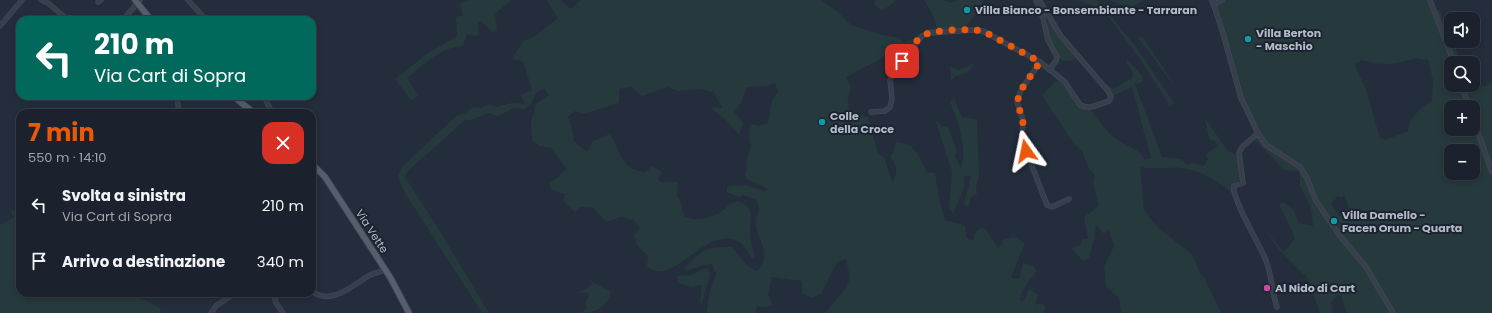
<!DOCTYPE html>
<html lang="it">
<head>
<meta charset="utf-8">
<style>
	body { margin:0; font-family:Poppins,sans-serif; background:#242a35; color:#f1f3f6; height:100vh; display:flex; flex-direction:column; font-size:15px; white-space:nowrap }
	* { box-sizing:border-box; margin:0 }
	p { font-size:13px; color:#a0a4aa }
	.icon { flex:none; width:22px; height:22px; fill:none; stroke:currentColor; stroke-width:2; stroke-linecap:round; stroke-linejoin:round }
	.map { position:relative; flex:1; overflow:hidden }
	.drawer { position:absolute; left:16px; top:109px; width:300px; height:188px; display:flex; flex-direction:column; background:#1b222d; border-radius:12px; box-shadow:0 2px 6px #0003,0 0 0 1px #393f49 }
	.drawer>* { flex:none }
	.banner { position:absolute; left:16px; top:16px; width:300px; height:84px; border-radius:12px; box-shadow:0 2px 6px #0003,0 0 0 1px #393f49; background:#00695c; color:#fff; overflow:hidden }
	.tools { position:absolute; left:1444px; top:12px; display:grid; gap:8px }
	.tools a { display:grid; place-items:center; width:36px; height:36px; border-radius:8px; background:#1b222d; box-shadow:0 2px 6px #0003,0 0 0 1px #393f49; font-size:20px }
	.pin { position:absolute; display:grid; place-items:center; width:34px; height:34px; color:#fff; margin:-17px; border-radius:8px; box-shadow:0 2px 6px #0006 }
	.me { position:absolute; width:44px; margin:-22px; rotate:348deg; stroke-linejoin:round; filter:drop-shadow(0 0 3px #0008) }
	.turn { display:flex; align-items:center; gap:14px; height:84px; padding:0 12px; font-size:18px }
	.turn .icon { width:52px; height:52px; stroke-width:2.5 }
	.turn b { display:block; font-size:28px; line-height:34px }
	.round { display:grid; place-items:center; flex:none; width:42px; height:42px; border-radius:12px; background:#242a35 }
	.overview { display:flex; align-items:center; justify-content:space-between; height:68px; padding:0 12px }
	h1 { font-size:24px; font-weight:700; line-height:30px; color:#ea580c }
	ul { padding:0; list-style:none }
	li { display:flex; align-items:center; gap:12px; height:56px; padding:0 12px }
	li div { flex:1 }
	li b { display:block; font-size:15px }
	li em { font-style:normal }
	.map>svg:first-child { display:block }
	.green { fill:#26393d; fill-rule:evenodd }
	.lines { fill:none; stroke-linecap:round; stroke-linejoin:round }
	.minor-casing { stroke:#414855; stroke-width:5.5 }
	.major-casing { stroke:#414855; stroke-width:7 }
	.minor { stroke:#383f4c; stroke-width:4 }
	.major { stroke:#565e6c; stroke-width:5.5 }
	.route { stroke:#ea580c; stroke-width:7; stroke-dasharray:0 12.6 }
	.culture-dot { fill:#0f9aa8; stroke:#1d2431; stroke-width:1.5 }
	.hotel-dot { fill:#d1479c; stroke:#1d2431; stroke-width:1.5 }
	.labels { text-anchor:middle; stroke-width:4; stroke-linejoin:round; paint-order:stroke }
	.poi-label { font-size:11px; font-weight:bold; fill:#b3bac8; stroke:#1d2431; text-anchor:start }
	.street-label { font-size:11px; fill:#b3bac8; stroke:#1d2431 }
</style>
</head>
<body>
<div class="map">
<svg width="1492" height="313" viewBox="0 0 1492 313">
	<rect width="100%" height="100%" fill="#242d3c"/>
	<!-- green -->
	<path class="green" d="M469 0H511L495 14 497 28 493 33 481 21 478 23 479 33 477 36 467 34 463 46C440 47 424 65 407 78L418 96 411 100 395 79 428 53 457 36 456 17 463 15 460 4Z
		M546 0H561L570 9 581 0H821L836 10 851 25 882 35 899 38 903 42 918 38 914 42 846 77 851 87C847 101 845 105 855 116L862 115 864 117H868L878 154 884 157 892 182C898 172 898 167 890 157 895 152 893 146 897 142 917 144 918 156 927 172L935 173 939 198 945 220 965 225 966 237 973 241C976 233 975 228 985 228L998 248 1003 243V240L1014 237 1025 243 1011 277 1014 279H1019L1023 263 1033 266 1037 271C1030 280 1021 288 1020 301L1024 300 1029 289 1038 295 1035 305 1041 303 1045 306 1044 313H825L846 288 850 278 846 259 837 262 821 294 812 298 802 293V281L772 277 768 294 773 306 757 307 755 313H706L710 291 716 274 712 264 704 265 686 271 684 268C702 251 705 246 731 247 740 255 746 268 757 271 774 252 757 243 756 224 755 213 763 212 756 200L743 195 739 197 727 192V187C742 184 751 186 764 191L768 189 745 178 747 168 746 162 751 147 749 139 750 124 759 126 768 123 772 100 778 92 775 83 766 86 747 87 741 103 734 112 743 123 739 135 727 121 710 107 722 108 714 92 700 89 678 91 668 87 642 96 631 87 619 89V103L584 114 575 111 568 117 572 128 574 141 587 152 593 141 610 134C622 151 618 169 645 172L652 166 662 172 658 179 660 182H678L677 196 681 203 684 216C695 221 708 219 719 213 726 209 731 200 740 202 755 206 750 220 750 231 750 240 753 249 755 258L752 259C749 253 744 245 739 242 706 223 673 290 647 266L648 256 637 245 634 234 640 229 634 220 621 217 606 222 593 208 581 207 575 212 563 201 565 194 552 190 549 184 567 169 551 148 539 146 532 140 531 123 536 104 549 95 544 89 537 92 530 105 525 109 514 108 498 116 488 113 471 120H465L408 171 405 177 438 228 489 313H482L403 190 398 176 402 167 457 115 465 113 473 107 481 108 488 104 496 107 512 103 525 104 521 95 532 90 523 61 512 59 523 41 534 37 558 18Z
		M875 0H897L882 11 875 4Z
		M924 0H944L951 3 957 0H983C981 12 970 19 964 30L926 32 927 29 937 28 933 15Z
		M1077 0H1097L1137 48 1174 103 1170 106 1140 59 1102 8Z
		M1109 0H1144L1130 8Z
		M1208 0H1431L1434 11 1440 10 1445 26 1451 28V41H1453L1461 63H1451V85H1469L1471 89 1492 84V313H1347L1340 294 1331 302 1332 313H1320L1306 275 1302 273 1279 250 1263 226 1280 248 1285 251 1295 238 1279 204 1284 202 1293 209 1299 223 1313 226 1311 209 1300 185V171L1284 170 1255 140 1261 132 1242 97 1218 13 1211 6ZM1417 58 1428 60 1433 80 1432 100C1422 108 1409 116 1408 131L1385 140 1380 138 1366 89 1354 64 1362 60C1383 67 1396 64 1417 58ZM1451 107H1473V129H1451ZM1451 151H1473V173H1451ZM1338 196 1340 198 1344 196 1350 210 1339 216 1331 204Z
		M1051 20 1079 57C1075 59 1071 61 1067 61 1053 62 1047 35 1044 25Z
		M1143 37 1179 92 1138 38Z
		M1128 60 1143 77 1142 82 1135 84 1162 157 1181 159 1188 165 1191 163 1204 166 1208 159 1206 154 1218 146 1215 141 1209 139 1205 118 1228 151 1237 155 1242 179 1232 187 1233 194C1217 180 1202 171 1181 168 1167 167 1154 170 1140 167L1144 210 1157 227 1192 254 1201 275 1204 277 1221 313H1121L1119 298 1106 287 1104 267 1114 246 1109 230 1104 234 1096 225 1094 240 1089 258 1083 261 1071 248 1080 245 1083 239H1088L1084 217 1099 206 1093 182 1095 174 1089 169 1082 151 1074 144 1042 96 1055 81 1065 83 1082 107 1089 108C1098 119 1106 132 1118 140 1128 147 1139 148 1145 160L1151 158 1132 87 1111 97 1099 81 1104 82 1113 89 1132 78 1133 73 1126 62Z
		M975 63 967 73 956 76 951 80 950 66 959 70Z
		M954 99 962 117 977 119 979 177 976 186 977 194 970 198 969 207 964 205 971 176H964V188L953 214 949 208 952 172 935 119 941 126 948 127 957 151 955 156 961 169C967 145 959 124 950 102Z
		M20 209V293H131L160 308 161 313H0V225L14 217 10 211Z
		M704 269H708L710 274 702 303H700L702 285 691 287 678 283 677 276 691 275Z
		M591 281 611 292C607 307 596 313 581 313L587 308 585 303 589 296 587 293H576L586 289 592 284Z"/>
	<g class="lines">
		<defs>
			<path id="minor" d="M41 0 48 3 68 20
				M188 0 206 20
				M1036 0 1043 18 1048 40 1057 57 1056 61 1049 70
				M1212 0 1222 30 1241 98 1258 133 1266 145 1300 167 1307 178 1316 201 1340 236 1366 267 1393 313
				M1430 0 1454 63
				M98 2 101 0
				M1214 5 1222 0
				M123 20 140 0
				M0 26 22 0
				M1040 62 1021 90 1017 102 1023 120 1022 140 1047 205 1052 207 1069 199
				M1462 85 1469 107
				M177 96 179 113
				M264 96 272 113
				M871 112 885 111 890 107 892 99 890 80 896 68 922 36 929 33 973 30 983 31 1040 62 1065 82 1080 105C1090 110 1099 104 1109 101L1111 97 1108 91 1061 36 1039 0
				M1473 118 1492 172
				M1258 133 1242 147 1239 153 1243 183 1234 186V191C1240 214 1254 234 1264 256 1272 272 1271 290 1277 307
				M312 291C331 307 354 284 370 275 374 273 380 272 385 270
				M273 293 276 303 283 313
				M211 313 216 306 235 293"/>
			<path id="major" d="M135 0 151 20
				M233 96 254 113
				M312 164 325 177 390 277 409 313"/>
		</defs>
		<!-- minor casing -->
		<use href="#minor" class="minor-casing"/>
		<!-- major casing -->
		<use href="#major" class="major-casing"/>
		<!-- minor -->
		<use href="#minor" class="minor"/>
		<!-- major -->
		<use href="#major" class="major"/>
	</g>
	<g class="lines">
		<!-- route -->
		<path class="route" d="M902 61C909 53 914 42 922 36 932 29 970 29 983 31L1040 62 1021 90 1017 102 1023 120 1022 140 1026 151"/>
	</g>
	<!-- markers -->
	<g class="culture-dot">
		<circle cx="967" cy="10" r="4"/>
		<circle cx="1248" cy="39" r="4"/>
		<circle cx="822" cy="122" r="4"/>
		<circle cx="1334" cy="221" r="4"/>
	</g>
	<circle class="hotel-dot" cx="1267" cy="288" r="4"/>
	<g class="labels">
		<!-- poi labels -->
		<g class="poi-label">
			<text x="975" y="14">Villa Bianco - Bonsembiante - Tarraran</text>
			<text x="1256" y="37">Villa Berton<tspan x="1256" dy="13">- Maschio</tspan></text>
			<text x="830" y="120">Colle<tspan x="830" dy="13">della Croce</tspan></text>
			<text x="1342" y="219">Villa Damello -<tspan x="1342" dy="13">Facen Orum - Quarta</tspan></text>
			<text x="1275" y="292">Al Nido di Cart</text>
		</g>
		<!-- street labels -->
		<g class="street-label">
			<text transform="translate(372 231) rotate(57)" y="4">Via Vette</text>
		</g>
	</g>
</svg>
<div class="tools">
<a><svg class="icon" aria-label="sound" viewBox="0 0 24 24"><path d="M4 9h4l5-4v14l-5-4H4zM17 9q2 3 0 6"/></svg></a>
<a><svg class="icon" aria-label="search" viewBox="0 0 24 24"><circle cx="10" cy="10" r="6"/><path d="M15 15l6 6"/></svg></a>
<a>+</a>
<a>−</a>
</div>
<div class="pin" style="left:902px;top:61px;background:#d93025"><svg class="icon" aria-label="arrive" viewBox="0 0 24 24"><path d="M6 21V4h12l-3 4 3 4H6"/></svg></div>
<svg class="me" style="left:1026px;top:151px" viewBox="-20 -20 40 40"><path d="M0-17L14 15 0 8-14 15z" fill="#ea580c" stroke="#fff" stroke-width="4"/></svg>
<div class="banner">
<div class="turn"><svg class="icon" aria-label="left" viewBox="0 0 24 24"><path d="M17 20v-9H6M10 6l-5 5 5 5"/></svg><div><b>210 m</b>Via Cart di Sopra</div></div>
</div>
<section class="drawer">
<div class="overview"><div><h1>7 min</h1><p>550 m · 14:10</p></div><a class="round" style="background:#d93025;color:#fff"><svg class="icon" aria-label="close" viewBox="0 0 24 24"><path d="M6 6l12 12M18 6L6 18"/></svg></a></div>
<ul>
<li><svg class="icon" aria-label="left" viewBox="0 0 24 24"><path d="M17 20v-9H6M10 6l-5 5 5 5"/></svg><div><b>Svolta a sinistra</b><p>Via Cart di Sopra</p></div><em>210 m</em></li>
<li><svg class="icon" aria-label="arrive" viewBox="0 0 24 24"><path d="M6 21V4h12l-3 4 3 4H6"/></svg><div><b>Arrivo a destinazione</b></div><em>340 m</em></li>
</ul>
</section>
</div>
</body>
</html>
